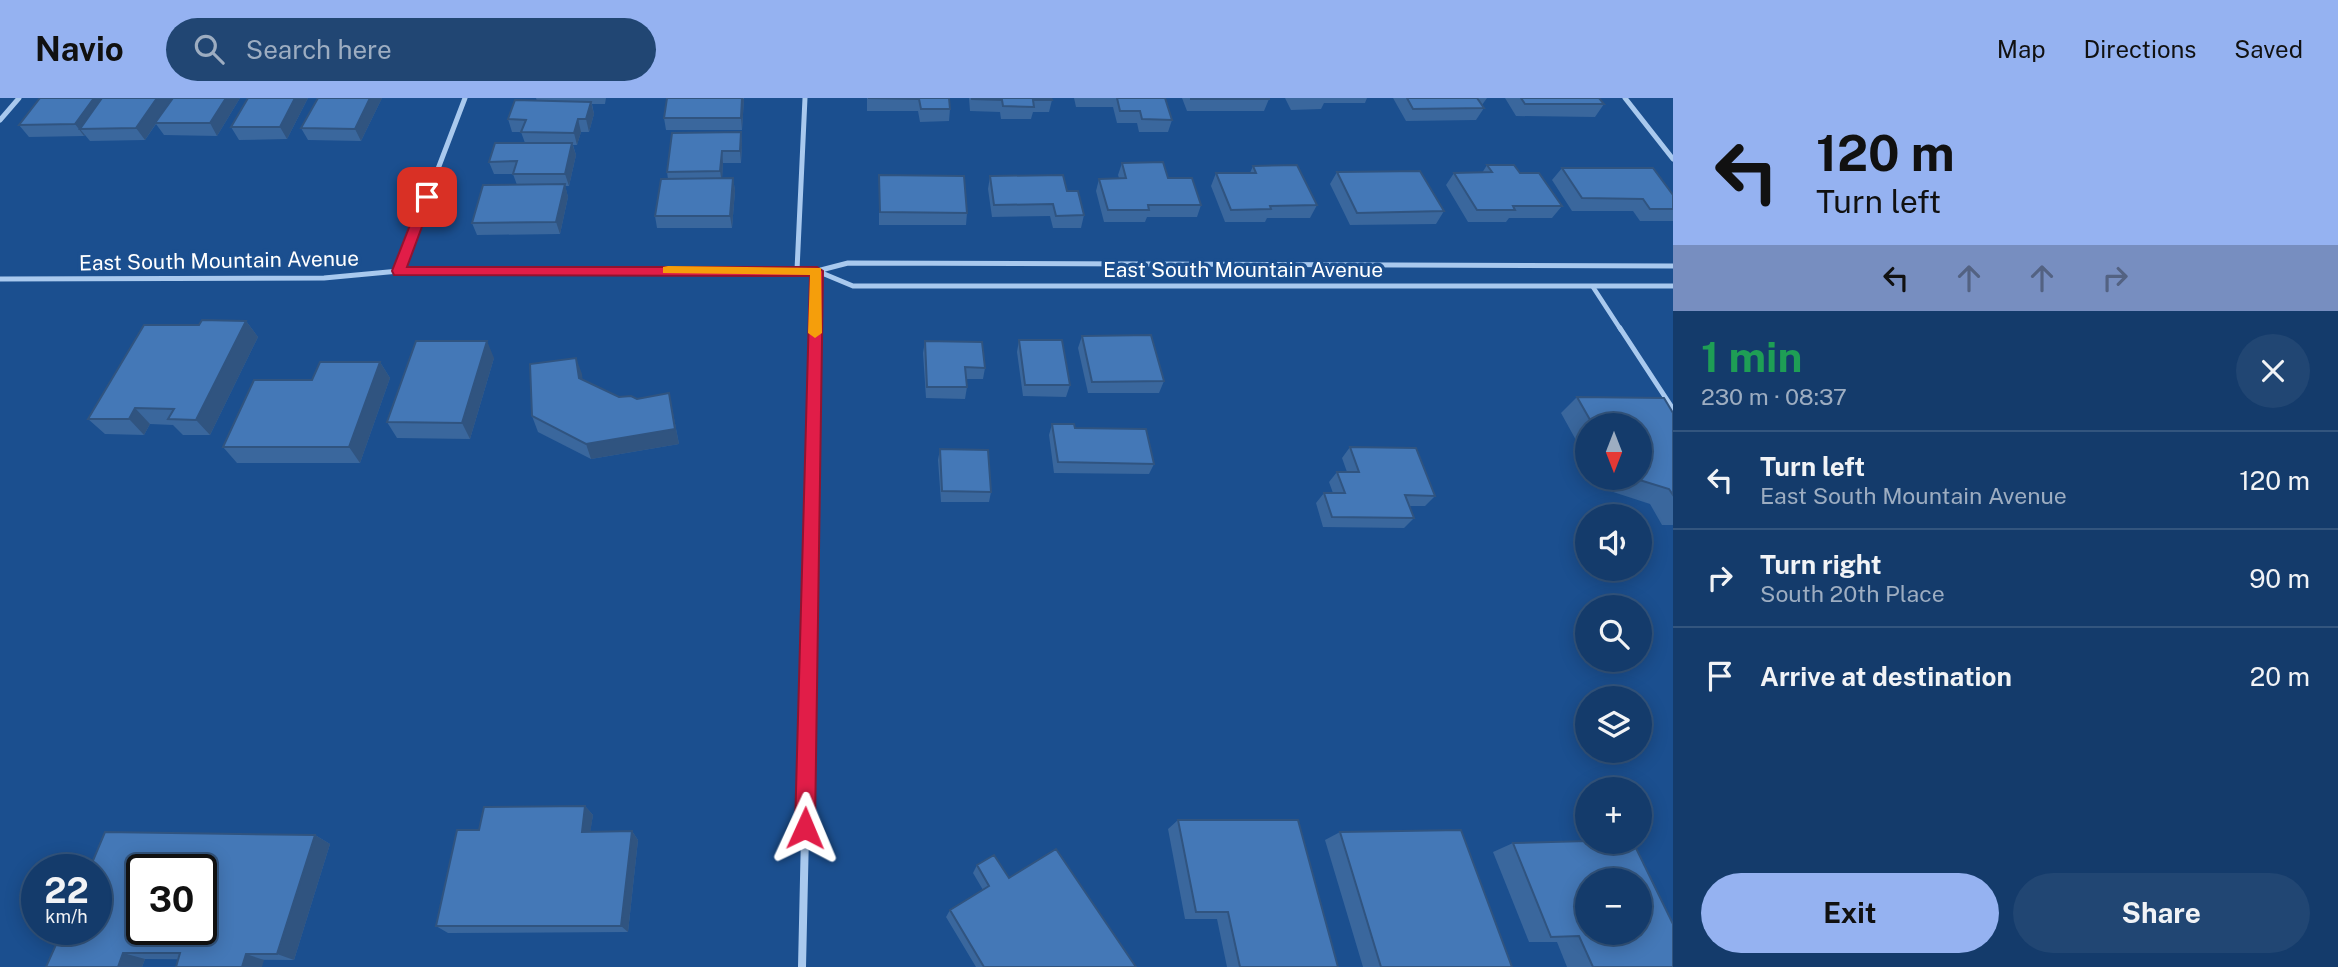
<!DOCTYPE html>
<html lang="en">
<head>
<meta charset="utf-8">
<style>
	body { margin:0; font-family:"Public Sans",sans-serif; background:#214673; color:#f1f3f6; height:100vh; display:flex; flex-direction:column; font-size:26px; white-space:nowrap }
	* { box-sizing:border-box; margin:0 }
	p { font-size:23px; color:#9dadc1 }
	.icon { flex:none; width:38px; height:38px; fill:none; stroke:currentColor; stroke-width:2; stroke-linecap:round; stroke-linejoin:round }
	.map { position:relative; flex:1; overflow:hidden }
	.details { display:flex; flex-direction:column; background:#143b6b; width:665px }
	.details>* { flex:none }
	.banner { background:#95b2f1; color:#111; overflow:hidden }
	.needle { width:46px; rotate:180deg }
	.tools { position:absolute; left:1575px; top:315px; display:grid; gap:14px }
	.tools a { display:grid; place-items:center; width:77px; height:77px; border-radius:50%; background:#143b6b; box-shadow:0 4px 18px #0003,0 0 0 2px #33557e; font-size:35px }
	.speed { position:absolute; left:21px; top:756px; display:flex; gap:14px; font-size:35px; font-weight:700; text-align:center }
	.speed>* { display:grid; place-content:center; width:91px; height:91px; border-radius:50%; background:#143b6b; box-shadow:0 4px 18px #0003,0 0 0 2px #33557e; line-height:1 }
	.speed small { font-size:18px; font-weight:400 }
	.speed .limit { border:4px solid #111; border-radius:10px; background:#fff; color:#111 }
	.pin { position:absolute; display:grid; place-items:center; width:60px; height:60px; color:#fff; margin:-30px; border-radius:14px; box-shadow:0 4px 10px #0006 }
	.me { position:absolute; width:77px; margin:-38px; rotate:1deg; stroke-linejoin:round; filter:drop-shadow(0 0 5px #0008) }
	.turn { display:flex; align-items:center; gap:24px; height:147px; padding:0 28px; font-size:32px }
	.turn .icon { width:91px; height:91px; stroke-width:2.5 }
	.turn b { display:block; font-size:49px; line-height:60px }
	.lanes { display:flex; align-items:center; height:66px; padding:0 28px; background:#0003; justify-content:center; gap:35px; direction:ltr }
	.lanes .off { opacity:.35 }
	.round { display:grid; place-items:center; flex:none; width:74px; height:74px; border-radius:37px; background:#214673 }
	.headline { display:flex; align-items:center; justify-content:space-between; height:119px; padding:0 28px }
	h1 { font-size:42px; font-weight:700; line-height:52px; color:#1e9e55 }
	.cta { display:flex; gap:14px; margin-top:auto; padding:14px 28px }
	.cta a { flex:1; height:80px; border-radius:42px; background:#95b2f1; color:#111; font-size:28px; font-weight:700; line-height:80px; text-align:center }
	.cta a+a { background:#214673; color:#f1f3f6 }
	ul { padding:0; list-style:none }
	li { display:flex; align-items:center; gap:21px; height:98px; padding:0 28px; border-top:2px solid #33557e }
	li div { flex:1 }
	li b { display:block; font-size:26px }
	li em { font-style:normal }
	header { display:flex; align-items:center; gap:42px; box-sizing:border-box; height:98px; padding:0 35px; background:#95b2f1; color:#111 }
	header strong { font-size:33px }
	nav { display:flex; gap:38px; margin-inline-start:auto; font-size:24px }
	.search { width:490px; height:63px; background:#214673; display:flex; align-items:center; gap:18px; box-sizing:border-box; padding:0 24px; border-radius:38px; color:#9dadc1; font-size:26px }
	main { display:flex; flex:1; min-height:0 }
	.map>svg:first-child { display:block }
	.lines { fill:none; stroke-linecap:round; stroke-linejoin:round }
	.service-far1 { stroke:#a9c9ee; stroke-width:4.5 }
	.service { stroke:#a9c9ee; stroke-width:5 }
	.minor-far2 { stroke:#a9c9ee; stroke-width:5 }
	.minor-far1 { stroke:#a9c9ee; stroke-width:7 }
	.minor { stroke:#a9c9ee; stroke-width:8 }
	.wall { fill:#3a679d }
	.shaded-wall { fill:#305480 }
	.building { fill:#4478b7; stroke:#305480; stroke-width:2; fill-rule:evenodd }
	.route { fill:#e11d48; stroke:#92132f; stroke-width:2 }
	.slow { fill:#f59e0b }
	.labels { text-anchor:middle; stroke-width:7; stroke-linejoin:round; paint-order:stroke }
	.street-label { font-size:21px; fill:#fff; stroke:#1b4f8f }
</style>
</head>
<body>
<header>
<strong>Navio</strong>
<div class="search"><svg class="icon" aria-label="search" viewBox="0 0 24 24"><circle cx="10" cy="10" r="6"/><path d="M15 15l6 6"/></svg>Search here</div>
<nav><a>Map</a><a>Directions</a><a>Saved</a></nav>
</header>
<main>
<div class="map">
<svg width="1673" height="869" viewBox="0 0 1673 869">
	<rect width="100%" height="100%" fill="#1b4f8f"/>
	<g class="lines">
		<!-- service-far1 -->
		<path class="service-far1" d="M1593 189 1621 232"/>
		<!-- service -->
		<path class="service" d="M1620 230 1673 311"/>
		<!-- minor-far2 -->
		<path class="minor-far2" d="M1625 0 1673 61
			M0 22 19 0
			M797 172 805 0
			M399 173 465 0
			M817 173 848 165 1673 168
			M0 181 324 180 399 173 797 172 817 173 853 188H1673
			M816 232 817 173"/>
		<!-- minor-far1 -->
		<path class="minor-far1" d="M810 518 816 230"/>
		<!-- minor -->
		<path class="minor" d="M802 869 810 516"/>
	</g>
	<!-- wall -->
	<path class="wall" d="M40 0H240L217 38 164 37 156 26 145 42 90 43 85 37 84 38 29 39 19 27Z
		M248 0H308L287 41 239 42 231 29Z
		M382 0 361 43 308 42 301 30Z
		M536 0H606L605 6H592L594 16 589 34H581L577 47H573L576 57 569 88H565L568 99 560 136 477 137 472 125 517 87 513 76H494L489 64 525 45 521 34H512L508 21 537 3Z
		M744 0 742 32H666L664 20Z
		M867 0H949L950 11 949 23 920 24 918 13H867Z
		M969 0H1051L1052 2 1049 14H1033L1031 21H1001L1000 14 970 13Z
		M1074 0H1165L1172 22 1168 34H1139L1137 25H1117L1113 9H1076Z
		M1182 0H1269V1L1264 13H1187Z
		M1285 0H1367L1365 5H1324L1321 11 1291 12Z
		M1393 0H1487L1482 7 1484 10 1476 22 1406 23Z
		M1505 0H1599L1604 6 1595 19 1516 18Z
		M741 34 742 47 741 65H723L722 80H733L735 93 732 130H657L655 118 668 81 667 74Z
		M1122 65 1168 80 1201 107 1197 119H1147L1145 124H1104L1096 93 1099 81 1119 80 1118 77Z
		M1487 67 1562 108 1552 120H1509L1506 124H1468L1446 87 1454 75H1482Z
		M1253 68 1317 107 1310 120H1267L1265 124H1225L1211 88 1216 75H1250Z
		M1562 70 1673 97V123H1640L1633 113H1572L1552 82Z
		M1337 74 1444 113 1436 126 1350 127 1330 86Z
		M879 77 967 115 966 127H879Z
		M990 78 1067 93 1084 117 1081 130H1053L1050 118 992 119 988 91Z
		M246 223 258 239 210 337H183L173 327 150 326 144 337 105 336 88 321 199 227Z
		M1082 238 1164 283 1159 295H1088L1078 250Z
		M1019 242 1070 287 1066 299 1023 298 1017 254Z
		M925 243 985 270 983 281H966L967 289 965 301 926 300 923 255Z
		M494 260 470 341 397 340 387 324Z
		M380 264 390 280 360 365H237L223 349 312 282Z
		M582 276V282L619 299 637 301 669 295 679 346 591 361 538 334 532 318Z
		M1577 299 1673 315V427H1662L1650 406 1604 391 1598 380H1640V327H1587V362L1561 315Z
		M1052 326 1075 330 1154 366 1149 376 1054 375 1049 337Z
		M1350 349 1435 398 1425 408H1410L1414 420 1404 430 1323 429 1316 405 1324 395H1333L1329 384 1337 374H1347L1342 360Z
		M940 351 991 394 989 404H941L938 362Z
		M585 708 593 717 590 734 632 733 638 742 628 834 448 835 436 828 479 732Z
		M1178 722 1338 869H1227L1217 821H1185L1168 731Z
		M1340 734 1512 869H1363L1325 742Z
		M315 737 330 746 294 862 145 861 142 869H46Z
		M1513 745 1673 869H1567L1557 844H1529L1493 754Z
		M977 767 1009 780 1136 869H976L946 819 950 812 983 792 973 775Z"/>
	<!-- shaded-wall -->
	<path class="shaded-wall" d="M94 0H111L80 31 85 37 84 38 75 26Z
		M157 0H173L145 42 136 30Z
		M226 0H240L217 38 210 25Z
		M295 0H308L287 41 280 29Z
		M370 0H382L361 43 355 31Z
		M742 0 744 1 742 32 741 20Z
		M591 4 594 16 589 34 586 21Z
		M578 21 581 34 577 47 574 35Z
		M741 34 742 47 741 65 740 53Z
		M572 45 576 57 569 88 565 76Z
		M722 53 723 65 722 85 720 73Z
		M733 80 735 93 732 130 730 118Z
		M565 86 568 99 560 136 556 124Z
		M246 223 258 239 210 337 196 322Z
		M487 243 494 260 470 341 462 325Z
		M576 260 582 276 584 296 579 280Z
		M380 264 390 280 360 365 349 349Z
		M669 295 679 346 591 361 586 346Z
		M135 310 150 326 144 337 129 321Z
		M585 708 593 717 589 742 582 734Z
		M632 733 638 742 628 834 621 828Z
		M315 737 330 746 294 862 277 856Z
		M123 855 145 861 142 869H118Z
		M246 856 264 862 262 869H242Z"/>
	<!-- building -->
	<path class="building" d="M40 0H94L75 26 19 27Z
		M102 0H157L136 30 80 31Z
		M173 0H226L210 25H155Z
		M248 0H295L280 29H231Z
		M318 0H370L355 31 301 30Z
		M667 0H742L741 20H664Z
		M868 0H949L950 11H921L919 1Z
		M972 0H1051L1052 2H1033L1034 9 1003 8 1002 2 972 1Z
		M1117 0H1165L1172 22 1142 21 1140 13H1120Z
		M1191 0H1269V1H1191Z
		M1407 0H1477L1484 10 1413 11Z
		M1521 0H1599L1604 6H1525Z
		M515 2 591 4 586 21H578L574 35 521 34 526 22 508 21Z
		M741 34 740 53H722L720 73 667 74 672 35Z
		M495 45H572L565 76H513L517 63 489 64Z
		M1163 64 1168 80H1192L1201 107H1148L1149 112H1108L1099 81 1126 80 1122 65Z
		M1297 67 1317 107 1270 108 1271 111 1231 112 1216 75H1256L1253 68Z
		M1487 67H1514L1520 75H1539L1562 108H1513L1515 112H1477L1454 75 1492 74Z
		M1562 70H1653L1673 97V111H1650L1643 101 1582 100Z
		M1420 73 1444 113 1357 115 1337 74Z
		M879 77 964 78 967 115 880 114Z
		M1063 77 1067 93H1078L1084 117 1056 118 1053 106 994 107 990 78Z
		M733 80 730 118H655L661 81Z
		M565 86 556 124 472 125 483 87Z
		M202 222 246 223 196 322 168 321 174 311 135 310 129 321H88L144 227H199Z
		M1151 237 1164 283 1092 284 1082 238Z
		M1019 242H1062L1070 287H1025Z
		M416 243H487L462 325 387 324Z
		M925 243 982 244 985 270 965 269 967 289H927Z
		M576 260 579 280 619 299 631 298 637 301 669 295 675 331 586 346 532 318 530 266Z
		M320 264H380L349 349H223L254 282H312Z
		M1577 299 1664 300 1673 315V397L1669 391 1633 380H1640V327H1593Z
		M1052 326H1074L1075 330 1146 331 1154 366 1058 364Z
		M1350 349 1416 350 1435 398 1405 397 1414 420 1332 419 1324 395H1345L1337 374H1359Z
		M940 351 988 352 991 394 942 393Z
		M585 708 582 734 632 733 621 828H436L457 732H479L484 709Z
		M1178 722H1298L1338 869H1240L1228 814H1196Z
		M1461 732 1512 869H1381L1340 734Z
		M105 734 315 737 277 856H246L242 869H176L180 855H123L118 869H46L63 831H96V772H89ZM142 772H201V831H142Z
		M1587 743 1633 744 1673 826V869H1593L1579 838 1551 839 1513 745ZM1587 782H1640V835H1587Z
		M1056 751 1136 869H984L950 812 989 788 977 767 994 757 1009 780Z"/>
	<!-- route -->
	<path class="route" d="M427 95 433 99 407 169H817L823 173 815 730 812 737 805 739 798 737 795 730 810 178 394 177 392 173 421 99Z"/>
	<!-- slow -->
	<path class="slow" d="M668 168 821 170 822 235 815 240 808 235 810 177 663 175V169Z"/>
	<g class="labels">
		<!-- street labels -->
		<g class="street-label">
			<text transform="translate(219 163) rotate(-1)" y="7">East South Mountain Avenue</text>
			<text x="1243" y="179">East South Mountain Avenue</text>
		</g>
	</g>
</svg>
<div class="tools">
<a><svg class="needle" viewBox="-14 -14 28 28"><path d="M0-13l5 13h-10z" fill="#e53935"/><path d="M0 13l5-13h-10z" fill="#9dadc1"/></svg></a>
<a><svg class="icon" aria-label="sound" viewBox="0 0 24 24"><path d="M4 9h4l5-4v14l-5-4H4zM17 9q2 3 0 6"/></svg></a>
<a><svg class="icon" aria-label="search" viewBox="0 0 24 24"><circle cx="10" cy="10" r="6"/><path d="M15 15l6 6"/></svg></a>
<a><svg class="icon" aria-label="layers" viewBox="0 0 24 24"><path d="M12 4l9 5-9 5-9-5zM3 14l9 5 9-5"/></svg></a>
<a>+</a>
<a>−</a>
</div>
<div class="speed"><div>22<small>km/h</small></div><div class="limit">30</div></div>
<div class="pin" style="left:427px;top:99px;background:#d93025"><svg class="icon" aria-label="arrive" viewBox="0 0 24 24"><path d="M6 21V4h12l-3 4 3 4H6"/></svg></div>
<svg class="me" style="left:805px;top:730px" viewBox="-20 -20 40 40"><path d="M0-17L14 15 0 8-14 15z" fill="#e11d48" stroke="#fff" stroke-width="4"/></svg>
</div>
<section class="details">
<div class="banner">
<div class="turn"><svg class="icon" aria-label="left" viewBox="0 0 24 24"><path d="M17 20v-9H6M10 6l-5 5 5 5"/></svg><div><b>120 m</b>Turn left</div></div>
<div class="lanes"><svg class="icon" aria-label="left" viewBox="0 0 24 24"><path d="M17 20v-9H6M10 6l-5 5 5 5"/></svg><svg class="icon off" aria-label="ahead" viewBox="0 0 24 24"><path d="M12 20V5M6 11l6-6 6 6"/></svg><svg class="icon off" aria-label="ahead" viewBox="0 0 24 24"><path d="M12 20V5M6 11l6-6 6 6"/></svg><svg class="icon off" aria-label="right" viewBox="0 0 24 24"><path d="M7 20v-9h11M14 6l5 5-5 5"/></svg></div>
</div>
<div class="headline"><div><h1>1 min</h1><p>230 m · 08:37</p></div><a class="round"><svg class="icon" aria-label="close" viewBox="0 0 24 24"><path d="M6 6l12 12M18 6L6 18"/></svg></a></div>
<ul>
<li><svg class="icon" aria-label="left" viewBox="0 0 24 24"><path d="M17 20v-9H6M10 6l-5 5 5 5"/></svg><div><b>Turn left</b><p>East South Mountain Avenue</p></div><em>120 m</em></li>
<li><svg class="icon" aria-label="right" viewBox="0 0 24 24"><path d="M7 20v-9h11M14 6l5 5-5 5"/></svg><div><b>Turn right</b><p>South 20th Place</p></div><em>90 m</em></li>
<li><svg class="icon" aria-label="arrive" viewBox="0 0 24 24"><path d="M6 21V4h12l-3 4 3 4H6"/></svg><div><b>Arrive at destination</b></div><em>20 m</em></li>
</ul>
<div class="cta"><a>Exit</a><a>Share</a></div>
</section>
</main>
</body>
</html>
